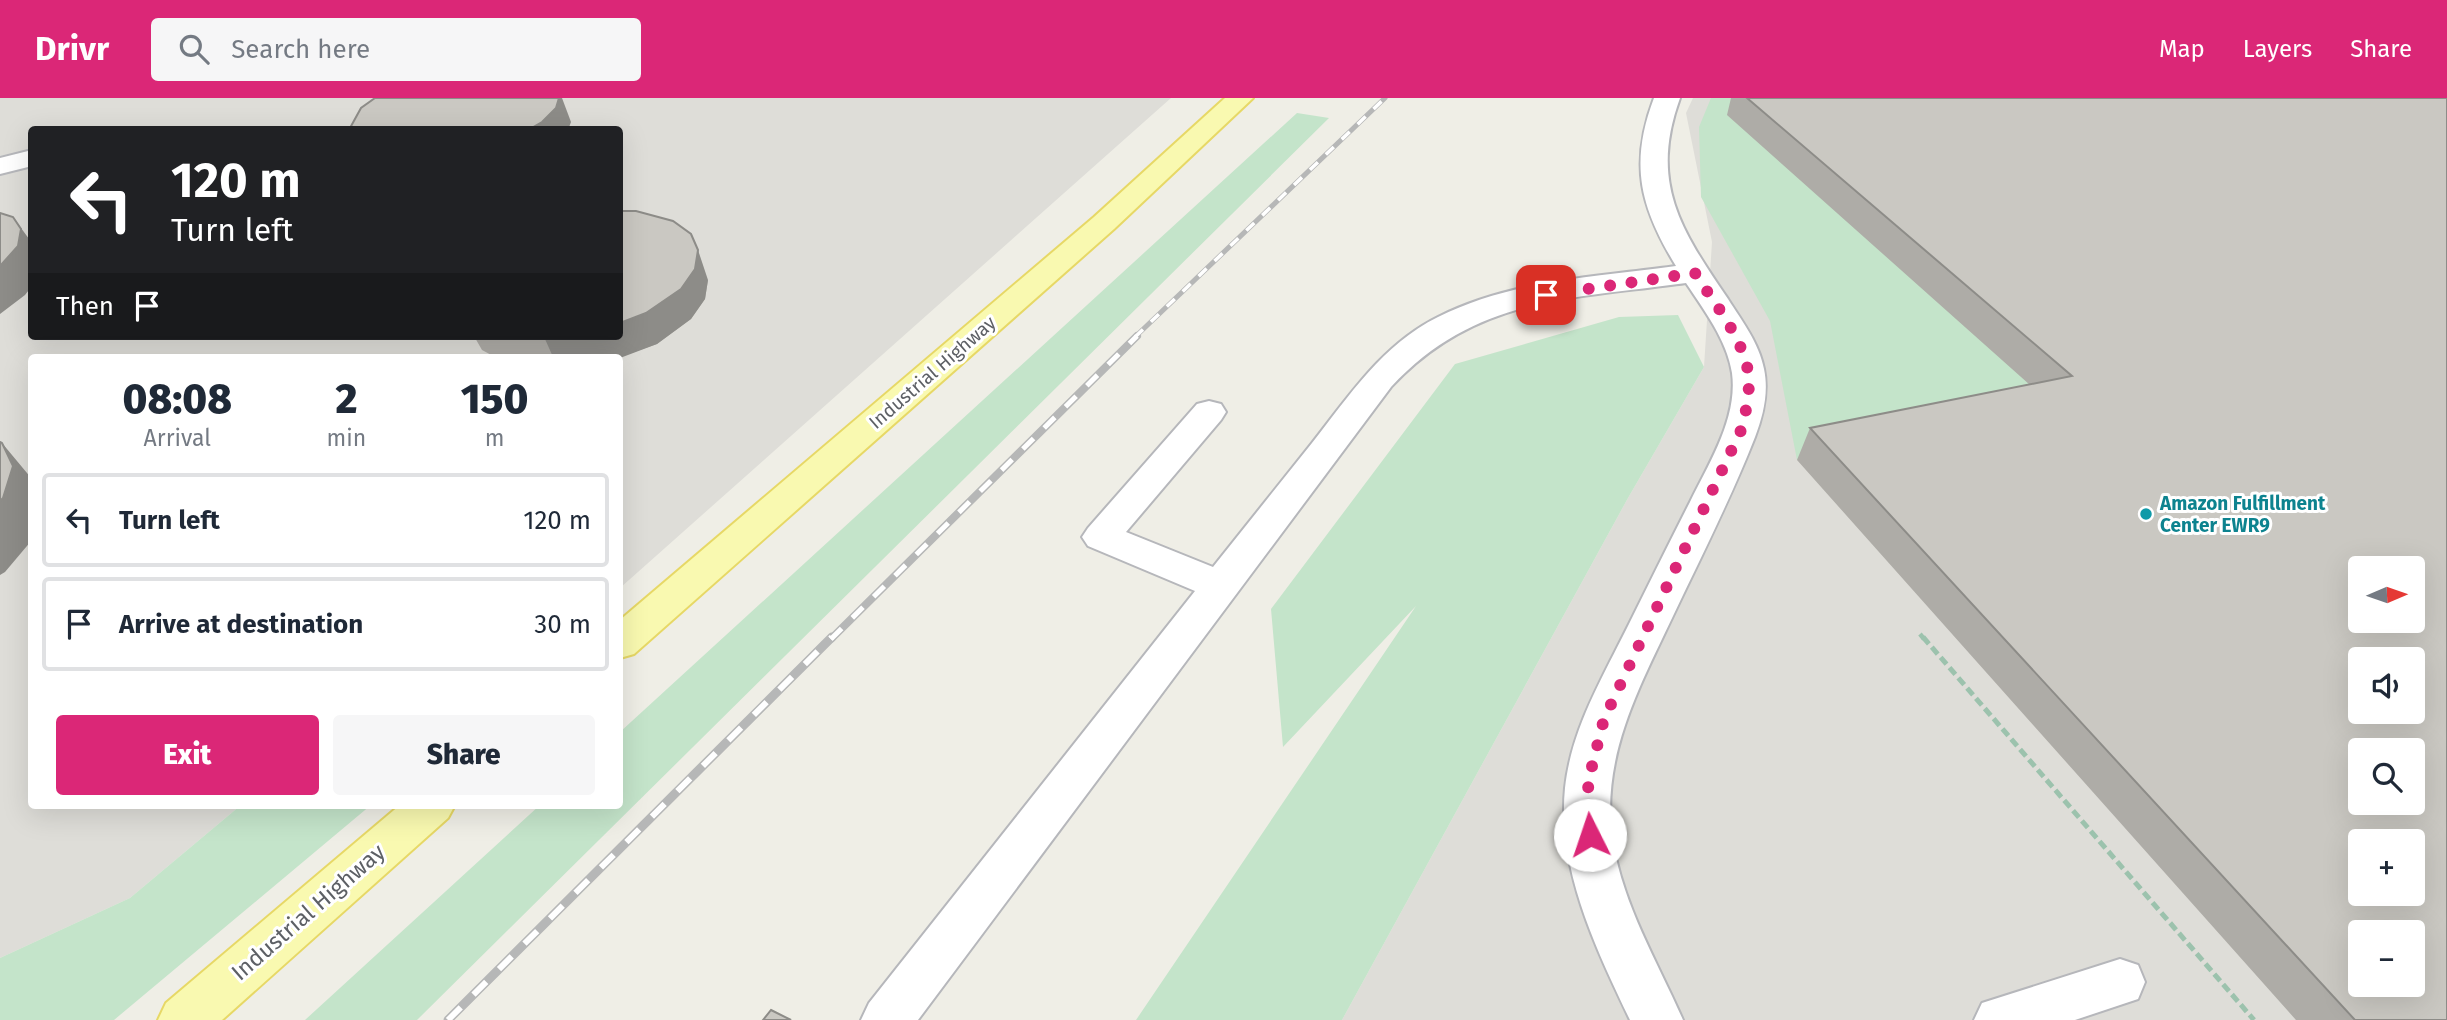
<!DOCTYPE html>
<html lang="en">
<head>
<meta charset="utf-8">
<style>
	body { margin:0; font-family:"Fira Sans",sans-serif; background:#f6f6f7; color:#1f2937; height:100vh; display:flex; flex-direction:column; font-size:26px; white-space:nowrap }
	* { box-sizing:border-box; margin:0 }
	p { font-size:23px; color:#747a83 }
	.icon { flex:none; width:38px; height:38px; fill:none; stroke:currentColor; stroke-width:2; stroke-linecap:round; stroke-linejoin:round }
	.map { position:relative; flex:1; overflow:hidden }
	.sheet { position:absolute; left:28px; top:256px; width:595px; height:455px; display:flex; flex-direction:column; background:#fff; border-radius:7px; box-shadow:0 7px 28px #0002 }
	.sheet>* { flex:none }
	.top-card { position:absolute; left:28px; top:28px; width:595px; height:214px; border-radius:7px; box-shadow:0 7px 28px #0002; background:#202124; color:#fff; overflow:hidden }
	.needle { width:46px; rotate:88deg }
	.fabs { position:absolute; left:2348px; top:458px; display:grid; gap:14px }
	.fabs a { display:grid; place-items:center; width:77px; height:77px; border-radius:7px; background:#fff; box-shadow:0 7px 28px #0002; font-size:35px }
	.pin { position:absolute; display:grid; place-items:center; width:60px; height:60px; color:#fff; margin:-30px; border-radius:14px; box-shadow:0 4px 10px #0006 }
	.me { position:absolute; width:77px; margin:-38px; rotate:356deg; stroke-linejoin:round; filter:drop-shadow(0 0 5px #0008) }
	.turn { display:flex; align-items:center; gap:24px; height:147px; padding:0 28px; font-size:32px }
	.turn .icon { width:91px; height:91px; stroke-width:2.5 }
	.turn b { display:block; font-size:49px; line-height:60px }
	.then { display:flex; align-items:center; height:66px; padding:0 28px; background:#0003; gap:14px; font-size:26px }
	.eta { display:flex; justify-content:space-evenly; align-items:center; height:119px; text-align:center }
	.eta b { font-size:42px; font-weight:800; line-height:49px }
	.button { display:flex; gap:14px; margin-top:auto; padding:14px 28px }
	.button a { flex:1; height:80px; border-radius:7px; background:#db2777; color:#fff; font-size:28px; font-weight:800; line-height:80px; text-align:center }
	.button a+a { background:#f6f6f7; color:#1f2937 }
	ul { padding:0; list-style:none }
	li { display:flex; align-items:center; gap:21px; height:94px; margin:0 14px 10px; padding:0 14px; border:4px solid #e0e1e3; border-radius:7px }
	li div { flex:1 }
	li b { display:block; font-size:26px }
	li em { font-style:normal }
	header { display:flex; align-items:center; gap:42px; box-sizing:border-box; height:98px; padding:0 35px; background:#db2777; color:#fff }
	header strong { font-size:33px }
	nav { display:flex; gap:38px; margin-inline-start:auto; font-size:24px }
	.search { width:490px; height:63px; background:#f6f6f7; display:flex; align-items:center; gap:18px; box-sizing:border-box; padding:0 24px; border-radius:7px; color:#747a83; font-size:26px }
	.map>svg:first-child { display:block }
	.industrial { fill:#deddd8; fill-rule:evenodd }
	.green { fill:#c4e4ca }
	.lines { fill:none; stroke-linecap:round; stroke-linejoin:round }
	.minor-casing { stroke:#b6b7bb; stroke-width:4 }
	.major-casing { stroke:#e7d866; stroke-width:4 }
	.path-far1 { stroke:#9cc2ad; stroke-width:4.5; stroke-dasharray:7 3.5; stroke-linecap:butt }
	.path { stroke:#9cc2ad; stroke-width:5; stroke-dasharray:9 4.5; stroke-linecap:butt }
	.minor { fill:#fff; fill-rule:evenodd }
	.major { fill:#f9f9b0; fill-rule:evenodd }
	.rail-far2-casing { stroke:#b6b7b7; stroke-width:5 }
	.rail-far1-casing { stroke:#b6b7b7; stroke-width:8 }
	.rail-casing { stroke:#b6b7b7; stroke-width:9 }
	.rail-far2 { stroke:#fff; stroke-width:3.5; stroke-dasharray:11; stroke-linecap:butt }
	.rail-far1 { stroke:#fff; stroke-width:5; stroke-dasharray:15; stroke-linecap:butt }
	.rail { stroke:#fff; stroke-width:6; stroke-dasharray:18; stroke-linecap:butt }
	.wall { fill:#aeaca7 }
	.shaded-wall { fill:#8d8c88 }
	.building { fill:#cac8c2; stroke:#8d8c88; stroke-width:2; fill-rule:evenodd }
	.route { stroke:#db2777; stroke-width:12; stroke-dasharray:0 21.6 }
	.culture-dot { fill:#0f9aa8; stroke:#fff; stroke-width:2.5 }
	.labels { text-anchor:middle; stroke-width:6; stroke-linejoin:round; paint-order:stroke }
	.street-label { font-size:19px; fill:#5d6065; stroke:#fff }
	.culture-label { font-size:19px; font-weight:bold; fill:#0d838f; stroke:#fff; text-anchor:start }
	.near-street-label { font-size:23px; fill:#5d6065; stroke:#fff }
</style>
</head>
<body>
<header>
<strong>Drivr</strong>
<div class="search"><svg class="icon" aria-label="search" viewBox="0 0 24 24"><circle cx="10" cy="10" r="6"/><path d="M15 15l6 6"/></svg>Search here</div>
<nav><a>Map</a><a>Layers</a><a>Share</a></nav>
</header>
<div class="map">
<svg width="2447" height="922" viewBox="0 0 2447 922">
	<rect width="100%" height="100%" fill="#efeee6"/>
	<!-- industrial -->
	<path class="industrial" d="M0 0H1171L620 490V259H32V707H241L130 800 0 860ZM32 32H620V238H32Z
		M1693 0H2447V922H1342L1628 400 1704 269 1712 144 1686 15ZM2361 471H2413V523H2361ZM2361 562H2413V614H2361ZM2361 653H2413V705H2361ZM2361 744H2413V796H2361ZM2361 835H2413V887H2361Z"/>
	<!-- green -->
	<path class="green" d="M1711 0H1837L2055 309 1797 362 1770 223 1701 99 1699 29Z
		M1297 15 1329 20 417 922H305L540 707H620V634Z
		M1678 217 1704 269 1628 400 1342 922H1136L1416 508 1283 649 1271 511 1455 266 1619 219Z
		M241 707H371L114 922H0V860L130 800Z"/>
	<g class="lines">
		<defs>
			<path id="minor" d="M1654 0H1680C1649 85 1681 132 1728 201 1742 223 1759 245 1764 271 1769 295 1763 318 1755 339 1731 400 1701 459 1673 518 1639 590 1599 662 1613 745 1624 809 1657 863 1683 922H1630C1596 851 1557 770 1565 690 1571 633 1601 582 1626 532 1647 490 1668 447 1690 404 1709 365 1738 320 1732 275 1727 242 1704 212 1686 185 1572 201 1475 198 1391 289L918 922H861L869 905 1195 493 1088 448 1082 439 1088 430 1197 306 1209 303 1221 306 1226 314 1221 322 1126 434 1213 469C1246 428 1279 386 1312 345 1349 298 1383 246 1438 219 1511 182 1596 179 1676 168 1640 109 1629 66 1654 0Z
				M32 52V68L0 76V60Z
				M2120 861 2138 867 2145 884 2138 901 2075 922H1974L1982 905Z"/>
			<path id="major" d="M1225 0H1253L1114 131 634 556 620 560V522L1094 119Z
				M400 707H455L448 720 222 922H158L166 905Z"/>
		</defs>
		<!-- minor casing -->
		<use href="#minor" class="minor-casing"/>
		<!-- major casing -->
		<use href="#major" class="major-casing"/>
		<!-- path-far1 -->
		<path class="path-far1" d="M1920 536 1924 541"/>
		<!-- path -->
		<path class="path" d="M1923 539 2254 922"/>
		<!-- minor -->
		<use href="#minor" class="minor"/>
		<!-- major -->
		<use href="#major" class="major"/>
		<defs>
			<path id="rail-far2" d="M1135 239 1385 0"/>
			<path id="rail-far1" d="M831 541 1137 238"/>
			<path id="rail" d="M448 922 832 539"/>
		</defs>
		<!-- rail-far2 casing -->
		<use href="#rail-far2" class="rail-far2-casing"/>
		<!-- rail-far1 casing -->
		<use href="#rail-far1" class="rail-far1-casing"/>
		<!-- rail casing -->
		<use href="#rail" class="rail-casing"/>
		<!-- rail-far2 -->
		<use href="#rail-far2" class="rail-far2"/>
		<!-- rail-far1 -->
		<use href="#rail-far1" class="rail-far1"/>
		<!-- rail -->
		<use href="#rail" class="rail"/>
	</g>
	<!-- wall -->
	<path class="wall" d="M1731 0H2447V922H2296L1797 362 1810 330 2030 287 1727 17Z
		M708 182 705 201 691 221 657 246 620 259H495L482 252 474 238H620Z"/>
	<!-- shaded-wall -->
	<path class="shaded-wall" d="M559 0H562L571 24 568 32H528Z
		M13 119 32 145V188L25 197 0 216V168Z
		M698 152 708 182 705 201 691 221 657 246 620 260V259H553L545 241 567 238H620V225Z
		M2 345 32 381V442L5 474 0 477V403Z"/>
	<!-- building -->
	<path class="building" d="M375 0H559L556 10 542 24 528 32H351L350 30 361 10Z
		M1747 0H2447V922H2355L1810 330 2072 278ZM2361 471H2413V523H2361ZM2361 562H2413V614H2361ZM2361 653H2413V705H2361ZM2361 744H2413V796H2361ZM2361 835H2413V887H2361Z
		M620 113H636L673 123 691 136 698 152 695 171 681 191 646 215 620 225Z
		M0 115 13 119 21 131 18 148 0 168Z
		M511 238H567L545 241Z
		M0 344 2 345 13 368 3 400 0 403Z
		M771 912 791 922H763Z"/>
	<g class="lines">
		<!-- route -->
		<path class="route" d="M1546 197 1695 175C1714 205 1741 237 1748 273 1751 291 1746 310 1743 328L1604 621 1588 684 1590 737"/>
	</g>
	<!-- markers -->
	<circle class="culture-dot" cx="2146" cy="416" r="7"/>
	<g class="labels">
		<!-- street labels -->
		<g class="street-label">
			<text transform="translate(932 274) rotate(-41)" y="7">Industrial Highway</text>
		</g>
		<!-- culture labels -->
		<g class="culture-label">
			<text x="2160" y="412">Amazon Fulfillment<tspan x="2160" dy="22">Center EWR9</tspan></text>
		</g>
		<!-- near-street labels -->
		<g class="near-street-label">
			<text transform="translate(308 814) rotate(-41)" y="8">Industrial Highway</text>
		</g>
	</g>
</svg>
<div class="fabs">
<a><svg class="needle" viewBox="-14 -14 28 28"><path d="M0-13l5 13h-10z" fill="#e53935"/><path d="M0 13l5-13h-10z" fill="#747a83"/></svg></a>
<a><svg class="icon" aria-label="sound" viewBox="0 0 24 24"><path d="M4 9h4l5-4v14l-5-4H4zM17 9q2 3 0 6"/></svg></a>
<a><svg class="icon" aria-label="search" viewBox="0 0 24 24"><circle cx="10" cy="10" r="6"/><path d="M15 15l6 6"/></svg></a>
<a>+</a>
<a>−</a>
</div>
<div class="pin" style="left:1546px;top:197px;background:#d93025"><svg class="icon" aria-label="arrive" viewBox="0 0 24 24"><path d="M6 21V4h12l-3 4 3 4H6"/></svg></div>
<svg class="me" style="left:1590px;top:737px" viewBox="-20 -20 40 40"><circle r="19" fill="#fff"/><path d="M0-13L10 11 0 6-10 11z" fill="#db2777"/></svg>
<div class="top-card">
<div class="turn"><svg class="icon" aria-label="left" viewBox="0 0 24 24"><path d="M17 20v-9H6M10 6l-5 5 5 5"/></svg><div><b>120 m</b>Turn left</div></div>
<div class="then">Then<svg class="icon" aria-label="arrive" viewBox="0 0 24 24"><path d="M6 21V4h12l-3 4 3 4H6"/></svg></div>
</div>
<section class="sheet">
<div class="eta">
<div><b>08:08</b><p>Arrival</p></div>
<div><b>2</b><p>min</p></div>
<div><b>150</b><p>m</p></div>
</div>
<ul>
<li><svg class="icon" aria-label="left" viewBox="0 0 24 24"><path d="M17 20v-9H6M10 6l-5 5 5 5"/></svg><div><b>Turn left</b></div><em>120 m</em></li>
<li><svg class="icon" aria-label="arrive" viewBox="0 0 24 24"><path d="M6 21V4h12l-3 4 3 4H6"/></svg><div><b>Arrive at destination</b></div><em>30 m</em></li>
</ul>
<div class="button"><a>Exit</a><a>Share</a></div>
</section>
</div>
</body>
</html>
